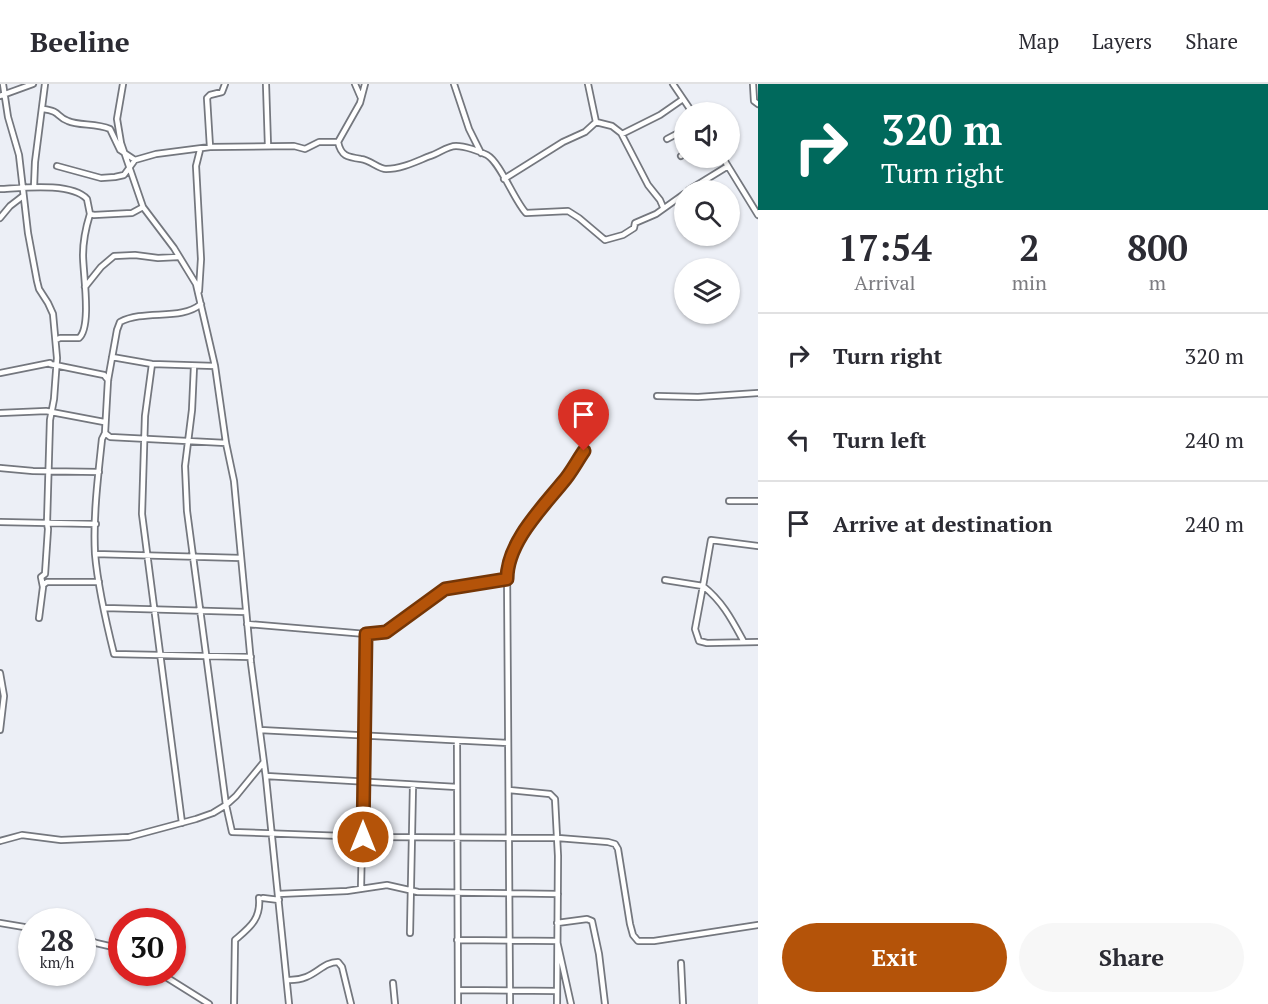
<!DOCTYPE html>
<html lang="en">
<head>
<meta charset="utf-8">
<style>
	body { margin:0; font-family:"PT Serif",serif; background:#f7f7f7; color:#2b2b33; height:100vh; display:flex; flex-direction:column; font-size:22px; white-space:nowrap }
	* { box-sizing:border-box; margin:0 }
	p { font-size:20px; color:#7c7c81 }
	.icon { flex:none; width:33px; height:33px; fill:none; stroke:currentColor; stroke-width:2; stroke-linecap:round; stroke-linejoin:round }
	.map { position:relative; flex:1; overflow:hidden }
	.drawer { display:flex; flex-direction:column; background:#fff; width:510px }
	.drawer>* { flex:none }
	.hud { background:#00695c; color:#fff; overflow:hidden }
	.fabs { position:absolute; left:674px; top:18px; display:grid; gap:12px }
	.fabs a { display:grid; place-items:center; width:66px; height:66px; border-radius:50%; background:#fff; box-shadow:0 2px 4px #0004; font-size:30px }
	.speed { position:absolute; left:18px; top:824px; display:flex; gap:12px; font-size:30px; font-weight:700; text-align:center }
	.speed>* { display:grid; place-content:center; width:78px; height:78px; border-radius:50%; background:#fff; box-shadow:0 2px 4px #0004; line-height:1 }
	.speed small { font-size:15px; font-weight:400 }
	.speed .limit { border:9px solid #d22; background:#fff; color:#111 }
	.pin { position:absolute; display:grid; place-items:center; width:51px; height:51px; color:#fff; margin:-62px -26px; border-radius:50% 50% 50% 0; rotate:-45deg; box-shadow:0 0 6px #0007 }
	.pin .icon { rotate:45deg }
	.me { position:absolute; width:66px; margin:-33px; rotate:0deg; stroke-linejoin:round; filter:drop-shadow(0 0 4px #0008) }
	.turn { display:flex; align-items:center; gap:21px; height:126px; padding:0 24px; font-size:27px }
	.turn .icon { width:78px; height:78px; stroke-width:2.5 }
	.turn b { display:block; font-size:42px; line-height:51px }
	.eta { display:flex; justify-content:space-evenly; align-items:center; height:102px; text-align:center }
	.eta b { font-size:36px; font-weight:700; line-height:42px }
	.cta { display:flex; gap:12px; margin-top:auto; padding:12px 24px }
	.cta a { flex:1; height:69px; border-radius:36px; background:#b45309; color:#fff; font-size:24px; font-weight:700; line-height:69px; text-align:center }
	.cta a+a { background:#f7f7f7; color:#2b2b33 }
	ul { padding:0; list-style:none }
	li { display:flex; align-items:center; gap:18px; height:84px; padding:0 24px; border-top:2px solid #e1e1e2 }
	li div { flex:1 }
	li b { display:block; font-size:22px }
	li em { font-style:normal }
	header { display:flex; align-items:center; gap:36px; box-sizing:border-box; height:84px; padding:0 30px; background:#fff; border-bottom:2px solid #e1e1e2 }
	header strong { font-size:28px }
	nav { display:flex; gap:33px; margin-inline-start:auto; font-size:21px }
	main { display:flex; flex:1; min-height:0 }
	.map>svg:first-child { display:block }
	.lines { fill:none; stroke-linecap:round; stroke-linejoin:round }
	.minor-casing { stroke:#74777e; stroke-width:8 }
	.minor { stroke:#fff; stroke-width:4.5 }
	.route-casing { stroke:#753606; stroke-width:15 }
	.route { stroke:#b45309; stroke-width:10 }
</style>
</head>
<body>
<header>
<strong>Beeline</strong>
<nav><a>Map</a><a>Layers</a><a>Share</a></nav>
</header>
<main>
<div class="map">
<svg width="758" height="920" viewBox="0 0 758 920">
	<rect width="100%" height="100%" fill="#eceff6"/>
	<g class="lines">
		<defs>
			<path id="minor" d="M3 0 8 33 19 71 28 149 37 197 39 205 48 219 53 230 57 274 54 315 50 336 47 439 48 445 45 490 41 493 43 503 39 534
				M123 0 117 35 121 59 143 123 174 164 196 200 215 282 226 359 234 397 251 579 266 694 289 920
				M266 0 268 62
				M355 0 361 14
				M454 0 469 45 481 69
				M588 0 596 38
				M673 0 692 28
				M753 0 754 17 758 20
				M0 12 33 0
				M43 25C61 27 56 33 68 37 79 42 96 39 110 45L120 66 135 76
				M596 38 612 42 621 49 648 101 660 116 663 123
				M622 50 660 31 683 15
				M667 55 684 46
				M338 58C341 72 347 73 361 75 370 76 379 85 386 85 402 85 417 77 430 72 438 70 447 62 456 62 465 62 479 67 487 71 500 78 514 116 526 129L568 127 579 134 605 156 623 151 634 144 635 139 656 130 684 110
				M210 63 207 14 210 11 222 8 225 0
				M681 72 684 70
				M723 74 758 131
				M57 82 101 94 115 93 124 91 135 76 156 70 210 63 294 62 305 65 319 58H338L360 19 365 0
				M504 95 563 58 585 48 596 38
				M34 103 35 78 45 0
				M0 105C22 104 71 98 87 115L90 130 94 131 132 129 143 123
				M689 106 728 82
				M0 134 10 122 23 112
				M85 203 101 183 114 172 135 171 158 174 178 173
				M199 207 201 175 196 82 200 66
				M201 220C181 237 145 225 120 238L117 246 108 296 105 349 110 353 226 359
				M56 256 60 254H79C92 243 83 189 83 171 83 157 86 143 90 130
				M112 273 152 280 215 282
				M50 280 99 290 104 291 108 296
				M152 280 145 332 142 430 182 739
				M194 282 192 326 185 382 187 427 226 721 232 748 370 753 558 754 608 758 615 760 618 765 630 840 633 851 638 857H654L758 841
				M0 289 50 279
				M657 312 698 313 758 309
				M0 329 46 327 104 338
				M105 349 102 355C98 393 93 432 95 470 98 504 106 538 114 570L251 573
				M0 384 33 387 99 388
				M729 417H758
				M0 438 96 440
				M95 470 241 474
				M665 496 703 502 695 545 699 557 707 559 758 558
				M43 501 47 498H99
				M105 524 246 528
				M247 540 366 550C399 552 414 521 442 507 458 499 488 498 507 495
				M744 558C732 536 723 518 703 502L711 456 758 462
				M0 589 4 612 0 646
				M260 646 508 659
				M457 658 458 920
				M266 692 457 703
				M509 706 550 710 555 715 558 772 557 920
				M0 757 22 751 61 756 129 753 196 735 213 729 226 721 236 712 263 679
				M361 805 366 550
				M278 810 347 807 387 801 418 808 558 810
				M263 814 279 816
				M51 837H55
				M0 839 24 843 32 846
				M557 839 587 835 592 837 599 870 605 920
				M410 849 413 701
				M82 852 96 859 122 865
				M457 856 557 857 571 920
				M681 879 683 920
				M158 888 209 920
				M288 896C315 897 320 878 338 878L342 883 351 920
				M393 899 395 920
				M458 906 557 907
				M234 920 235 856C250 843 261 835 259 814
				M510 920 507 484C516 451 542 424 563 398 571 389 577 377 584 367"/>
		</defs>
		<!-- minor casing -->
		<use href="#minor" class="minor-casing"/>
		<!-- minor -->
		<use href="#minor" class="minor"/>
	</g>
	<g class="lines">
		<defs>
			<path id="route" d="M363 753 366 550 386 548 445 505 507 495C507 459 541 425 563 398 571 389 577 377 584 367"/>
		</defs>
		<!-- route casing -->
		<use href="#route" class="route-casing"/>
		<!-- route -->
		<use href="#route" class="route"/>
	</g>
</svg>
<div class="fabs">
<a><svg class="icon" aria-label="sound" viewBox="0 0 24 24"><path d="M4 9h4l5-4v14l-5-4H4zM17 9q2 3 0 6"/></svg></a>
<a><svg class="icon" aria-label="search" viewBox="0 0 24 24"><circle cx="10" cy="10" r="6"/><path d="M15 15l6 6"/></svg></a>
<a><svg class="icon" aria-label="layers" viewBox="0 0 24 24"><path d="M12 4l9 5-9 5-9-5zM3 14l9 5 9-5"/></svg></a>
</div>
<div class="speed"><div>28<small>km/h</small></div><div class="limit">30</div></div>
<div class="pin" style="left:584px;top:367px;background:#d93025"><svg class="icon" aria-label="arrive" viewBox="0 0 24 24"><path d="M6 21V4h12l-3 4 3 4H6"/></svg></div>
<svg class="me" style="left:363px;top:753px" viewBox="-20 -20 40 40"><circle r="17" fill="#b45309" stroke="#fff" stroke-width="3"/><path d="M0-11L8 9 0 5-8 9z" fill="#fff"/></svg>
</div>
<section class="drawer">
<div class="hud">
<div class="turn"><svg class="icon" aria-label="right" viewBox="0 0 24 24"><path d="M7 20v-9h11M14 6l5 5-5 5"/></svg><div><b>320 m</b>Turn right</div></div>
</div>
<div class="eta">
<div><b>17:54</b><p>Arrival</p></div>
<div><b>2</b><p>min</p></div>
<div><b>800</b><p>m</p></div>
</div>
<ul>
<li><svg class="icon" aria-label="right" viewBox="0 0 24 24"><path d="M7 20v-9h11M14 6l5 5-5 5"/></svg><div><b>Turn right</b></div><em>320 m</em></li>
<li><svg class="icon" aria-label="left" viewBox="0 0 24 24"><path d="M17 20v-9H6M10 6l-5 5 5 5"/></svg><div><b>Turn left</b></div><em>240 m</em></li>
<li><svg class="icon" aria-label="arrive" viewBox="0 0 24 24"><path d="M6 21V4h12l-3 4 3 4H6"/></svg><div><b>Arrive at destination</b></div><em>240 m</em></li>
</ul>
<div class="cta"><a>Exit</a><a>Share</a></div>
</section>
</main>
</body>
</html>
